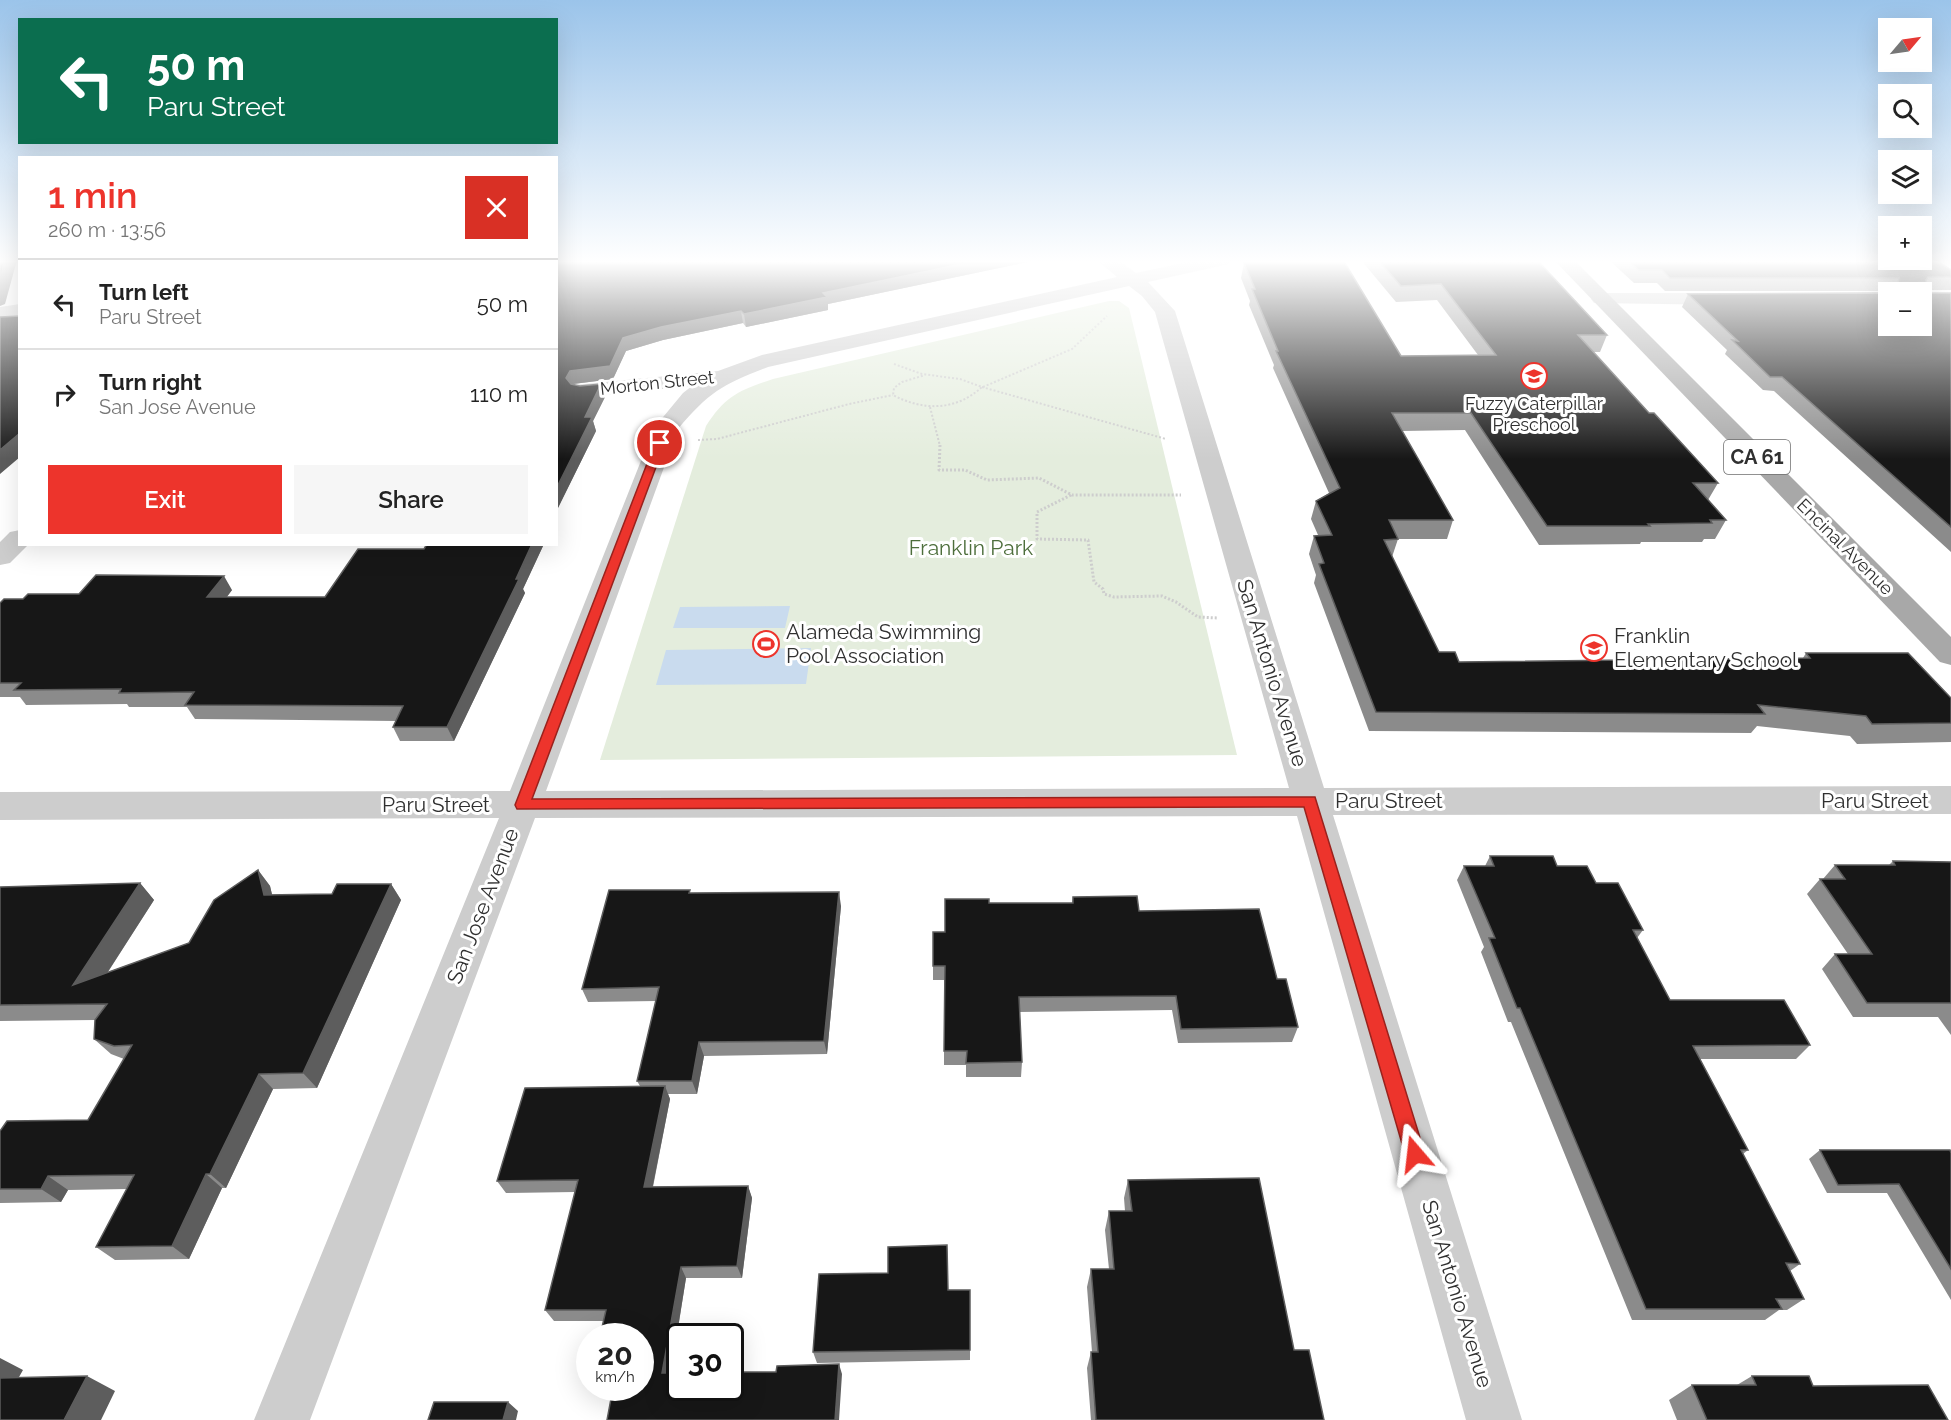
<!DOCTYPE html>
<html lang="en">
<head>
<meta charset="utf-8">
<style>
	body { margin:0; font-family:Raleway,sans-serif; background:#f6f6f6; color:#222; height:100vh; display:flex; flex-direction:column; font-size:22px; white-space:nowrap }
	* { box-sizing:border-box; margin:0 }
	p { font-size:20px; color:#767676 }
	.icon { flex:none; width:33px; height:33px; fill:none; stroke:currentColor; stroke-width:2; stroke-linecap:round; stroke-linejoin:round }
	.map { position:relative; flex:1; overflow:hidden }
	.side { position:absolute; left:18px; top:156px; width:540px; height:390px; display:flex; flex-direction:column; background:#fff; border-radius:0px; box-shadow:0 6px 24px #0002 }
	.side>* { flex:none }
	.banner { position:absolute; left:18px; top:18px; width:540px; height:126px; border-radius:0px; box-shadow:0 6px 24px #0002; background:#0b6e4f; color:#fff; overflow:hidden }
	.needle { width:39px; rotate:61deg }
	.buttons { position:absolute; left:1878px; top:18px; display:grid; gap:12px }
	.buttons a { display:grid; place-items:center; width:54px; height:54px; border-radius:0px; background:#fff; box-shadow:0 6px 24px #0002; font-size:30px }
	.speed { position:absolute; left:576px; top:1323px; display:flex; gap:12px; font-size:30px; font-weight:700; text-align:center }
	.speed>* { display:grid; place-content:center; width:78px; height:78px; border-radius:50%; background:#fff; box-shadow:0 6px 24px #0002; line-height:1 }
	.speed small { font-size:15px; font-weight:400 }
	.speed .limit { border:3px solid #111; border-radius:9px; background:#fff; color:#111 }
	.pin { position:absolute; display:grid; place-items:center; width:51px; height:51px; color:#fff; margin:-26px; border:3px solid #fff; border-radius:50%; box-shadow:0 2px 6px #0007 }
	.me { position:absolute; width:66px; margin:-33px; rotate:343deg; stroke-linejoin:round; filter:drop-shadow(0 0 4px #0008) }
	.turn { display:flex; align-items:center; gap:21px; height:126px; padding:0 30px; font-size:27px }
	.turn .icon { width:78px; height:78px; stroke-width:2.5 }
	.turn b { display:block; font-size:42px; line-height:51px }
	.round { display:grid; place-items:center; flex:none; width:63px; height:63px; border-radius:0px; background:#f6f6f6 }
	.summary { display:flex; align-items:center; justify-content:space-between; height:102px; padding:0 30px }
	h1 { font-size:36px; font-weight:600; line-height:45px; color:#ed342c }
	.primary-button { display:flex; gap:12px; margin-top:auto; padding:12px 30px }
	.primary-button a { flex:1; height:69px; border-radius:0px; background:#ed342c; color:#fff; font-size:24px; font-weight:600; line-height:69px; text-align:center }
	.primary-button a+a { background:#f6f6f6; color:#222 }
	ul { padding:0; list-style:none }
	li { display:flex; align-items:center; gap:18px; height:90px; padding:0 30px; border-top:2px solid #e0e0e0 }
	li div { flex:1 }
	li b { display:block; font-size:22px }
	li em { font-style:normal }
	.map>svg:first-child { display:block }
	.green { fill:#e4eddd }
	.water { fill:#c9dbee }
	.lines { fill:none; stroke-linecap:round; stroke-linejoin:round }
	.path-far1 { stroke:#cdcdcd; stroke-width:2; stroke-dasharray:2 2; stroke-linecap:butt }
	.path { stroke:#cdcdcd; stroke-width:3; stroke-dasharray:2 2; stroke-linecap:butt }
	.minor { fill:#cdcdcd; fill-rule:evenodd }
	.major { fill:#a8a8a8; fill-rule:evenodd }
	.wall { fill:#8b8b8b }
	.shaded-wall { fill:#5d5d5d }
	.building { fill:#171717; stroke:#5d5d5d; stroke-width:1.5 }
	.route { fill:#ed342c; stroke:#9a221d; stroke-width:1.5 }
	.labels { text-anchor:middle; stroke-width:6; stroke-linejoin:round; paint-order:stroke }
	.far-street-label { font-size:18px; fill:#303030; stroke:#fff }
	.far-poi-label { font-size:18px; fill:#303030; stroke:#fff }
	.shield { fill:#fff; stroke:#6e6e6e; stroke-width:1.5 }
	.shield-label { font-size:20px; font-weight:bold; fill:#303030 }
	.park-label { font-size:21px; fill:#4d6e3b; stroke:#fff }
	.poi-label { font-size:21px; fill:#303030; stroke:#fff; text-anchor:start }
	.street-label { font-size:21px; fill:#303030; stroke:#fff }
</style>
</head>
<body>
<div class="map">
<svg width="1951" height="1420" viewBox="0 0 1951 1420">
	<rect width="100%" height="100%" fill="#fff"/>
	<!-- green -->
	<path class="green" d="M1109 301H1119L1129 308 1237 755 600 760 706 426C725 396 740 390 773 379Z"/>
	<!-- water -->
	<path class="water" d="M790 606 785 628H673L680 607Z
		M811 648 806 684 656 685 666 650Z"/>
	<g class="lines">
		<!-- path-far1 -->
		<path class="path-far1" d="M894 364 922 374 960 379 982 387C956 411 923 411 893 395L894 388 902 382 925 375
			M982 387 1166 439
			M983 387 1072 349 1107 316
			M930 407 940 446
			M698 440 717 439 849 404 893 395"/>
		<!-- path -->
		<path class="path" d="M940 445 939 470H965L987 480 1039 478 1072 495H1181
			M1071 495 1037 512V539L1088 540 1094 582 1103 589 1104 594 1114 597 1162 596 1176 602 1198 617 1218 618"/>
		<!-- minor -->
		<path class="minor" d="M1097 260H1118L1136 273 1197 260H1231L1229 264 1148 282 1175 311 1324 788 1951 786V814L1333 815 1522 1420H1466L1297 816 535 818 310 1420H254L499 818 0 820V792L510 791 654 428 683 393 692 386 583 397 575 395 572 390 575 385 718 371 762 355 1117 277ZM1129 286 1142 296 1155 312 1289 788 546 791 678 429C709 392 723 384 768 367Z
			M1601 293H1731L1738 295 1741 299 1738 303 1731 305 1594 303 1591 299 1594 295Z
			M20 304V316L0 319V307Z
			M20 530V544H29L10 563 0 565V542L10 532Z"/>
		<!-- major -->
		<path class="major" d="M1554 260H1574L1951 637V665L1940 662Z"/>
	</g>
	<!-- wall -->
	<path class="wall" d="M556 260H1037L828 304V310L746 327 743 323 663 340 626 351 613 379 573 384V385L580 386 601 384 605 397 593 421 596 431 556 512Z
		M1361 260H1537L1607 335 1600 352H1593L1649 413 1718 483 1708 500 1726 520 1715 539H1704L1702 542H1641L1640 544 1539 545 1465 430 1402 431 1453 520 1447 539H1398L1392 557 1439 652 1459 662 1803 658 1806 653 1951 698V742L1857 744 1850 736 1757 726 1751 733 1369 731 1314 583 1316 575 1309 554 1314 536 1318 535 1311 519 1316 501 1329 493 1273 368 1274 365 1249 305 1250 301 1241 278 1244 263 1401 356 1478 355 1437 300 1396 302Z
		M1609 260H1936L1951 270V290H1927L1930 293H1951V552L1774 391 1763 390 1725 354 1727 350 1682 307 1688 294 1922 292H1891L1892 291H1665L1657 283H1634Z
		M543 546 523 589 525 593 454 741H400L393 727 396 721 195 719 187 707H129L127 704 26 705 20 697H0V603L23 599 79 594 232 590 227 597H325L424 549Z
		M1490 856 1557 866 1596 883 1643 930 1637 938 1670 1000 1810 1045 1796 1059H1700L1748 1150 1743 1154 1800 1264 1790 1271 1804 1299 1787 1310H1779L1765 1320H1632L1511 1022H1508L1481 952 1484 947 1457 880 1464 866H1485Z
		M1893 861 1951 862V1035L1938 1017H1853L1822 969 1835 954H1848L1807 894 1820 879H1823L1835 865H1889Z
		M258 870 270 886 272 895 332 894 391 884 401 900 317 1088 273 1089 226 1188H222L189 1259 115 1260 96 1247 127 1189 68 1190 61 1202 0 1203V1131L88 1120 124 1059 111 1054 94 1039 95 1020 0 1021V887L140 883 154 900 108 972 189 943Z
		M691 893 841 906 827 1054 704 1056 697 1094H668L670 1099 653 1187 748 1186 752 1198 742 1278H686L671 1373 842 1374 607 1420 640 1336 604 1321H554L545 1310 575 1192 506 1193 497 1181 640 1086 637 1081 656 1001 588 1002 582 989Z
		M1073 897 1139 911 1277 979 1298 1027 1292 1042 1178 1043 1172 1010 1019 1012 1022 1062 1021 1077H966V1065H944V980H933V966L945 932 989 903H1072Z
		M1820 1150 1951 1153V1300L1887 1193H1827L1809 1159Z
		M1128 1180 1294 1350 1324 1420H1091L1087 1368 1091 1352H1092L1087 1287 1091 1269H1109L1105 1230 1109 1211H1125L1124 1198Z
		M947 1245 948 1290H970V1360L817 1363 813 1352 888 1273Z
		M1752 1376 1813 1386 1948 1420H1677L1669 1400 1692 1385H1737Z"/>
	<!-- shaded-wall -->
	<path class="shaded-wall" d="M5 260H17L5 304 0 306V279Z
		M981 260H1037L828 304V310L746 327 744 314 823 293Z
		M741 311 743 323 663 340 626 351 613 379 573 384 570 391 566 378 570 371 623 338 661 327Z
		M601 384 605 397 593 421 596 431 556 512V489L585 417Z
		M20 433V457L0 474V450Z
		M532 544H543V546L523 589 525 593 454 741 447 727Z
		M224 576 232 590 215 612 207 597Z
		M258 870 270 886 276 911 264 895Z
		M140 883 154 900 89 1001 73 985Z
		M391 884 401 900 317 1088 303 1073Z
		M839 892 841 906 827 1054 824 1041Z
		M699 1042 704 1056 697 1094 692 1081Z
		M259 1074 273 1089 226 1188 210 1174Z
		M665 1086 670 1099 650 1200 644 1187Z
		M206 1174 222 1188 189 1259 172 1246Z
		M48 1176 68 1190 61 1202 41 1189Z
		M748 1186 752 1198 742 1278 737 1266Z
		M681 1267 686 1278 669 1383 662 1373Z
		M0 1358 23 1370 10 1393 0 1388Z
		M839 1364 842 1374 839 1420H835Z
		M87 1376 115 1391 101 1420H64Z
		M508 1402 518 1411 516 1420H503Z"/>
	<!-- building -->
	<path class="building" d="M0 260H5L0 279Z
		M556 260H981L823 293 827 297 744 314 741 311 661 327 623 338 610 366 570 371 566 378 571 384 580 386 601 384 585 417H592L556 489Z
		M1378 260H1537L1607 335H1578L1649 413H1654L1718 483H1693L1726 520H1710L1712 523 1648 524 1650 526H1547L1471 413H1392L1453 520H1389L1398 539 1384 540 1439 652H1455L1459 662 1810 658 1806 653H1908L1951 698V723L1872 724 1866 716 1758 705 1765 714 1376 712 1319 564 1324 563 1314 536 1332 535 1316 501 1340 488 1276 351H1278L1252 289H1255L1244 263H1345L1401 356 1496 355 1441 284 1401 286Z
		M1627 260H1936L1951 270V277H1928L1926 280 1928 291 1930 293H1951V527L1782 377H1770L1732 340 1738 341 1688 294 1888 293V326H1922V292H1896L1899 278H1670L1662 270H1639Z
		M20 316V433L0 450V317Z
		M427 544H532L516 579H519L447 727H393L403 706 185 705 194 692 119 693 121 689 14 690 21 683H0V603L4 599H23L28 594H79L96 575 224 576 207 597H325L358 549H424Z
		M1490 856H1553L1557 866H1587L1596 883H1618L1643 930H1633L1670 1000H1784L1810 1045 1693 1046 1748 1150H1741L1800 1264 1786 1263 1804 1299H1776L1782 1309H1646L1520 1008H1517L1489 938H1495L1464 866H1494Z
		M1893 861 1951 862V1003H1867L1835 954H1872L1820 879H1845L1835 865H1895Z
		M258 870 264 895 332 894 337 884H391L303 1073 259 1074 210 1174H206L172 1246 96 1247 134 1175 48 1176 41 1189H0V1131L7 1121 88 1120 132 1045 114 1046 94 1039 95 1020 107 1004 0 1005V887L140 883 73 985 189 943 214 900Z
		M609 890H690L689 893 839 892 824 1041 699 1042 692 1081H637L659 987 582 989Z
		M1137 896 1139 911 1259 909 1277 979H1286L1298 1027 1181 1029 1176 996 1019 997 1022 1062 966 1063 967 1051H944L945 966H933V932H945V899H989V903H1073V897Z
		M665 1086 644 1187 748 1186 737 1266 681 1267 662 1373H680V1388H730V1372H776L777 1366 839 1364 835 1420H607L613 1388H640V1336H600L606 1310H545L578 1180 497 1181 525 1088Z
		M1820 1150H1950L1951 1153V1269L1899 1184 1838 1185Z
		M1259 1178 1294 1350H1309L1324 1420H1096L1091 1352H1098L1091 1269H1114L1109 1211H1132L1128 1180Z
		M947 1245 948 1290H970V1350L813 1352 819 1274 888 1273V1247Z
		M87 1376 64 1420H0V1378Z
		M1752 1376H1809L1813 1386 1928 1385 1948 1420H1707L1692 1385H1756Z
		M434 1402H508L503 1420H428Z"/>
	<!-- sky -->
	<linearGradient id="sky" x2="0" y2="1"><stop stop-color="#9bc4ea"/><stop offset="0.57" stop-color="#fff"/><stop offset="1" stop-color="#fff" stop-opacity="0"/></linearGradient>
	<rect width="1951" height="459" fill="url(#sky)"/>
	<!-- route -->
	<path class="route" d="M660 440 665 443 532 799 1315 797 1425 1154 1422 1161 1415 1164 1408 1161 1405 1154 1304 807 517 809 515 805 655 443Z"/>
	<!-- icons -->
	<defs>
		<symbol id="school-ring" viewBox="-11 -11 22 22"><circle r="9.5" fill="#fff" stroke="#ed342c" stroke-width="1.5"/><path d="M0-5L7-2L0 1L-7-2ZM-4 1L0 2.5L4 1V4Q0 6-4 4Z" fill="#ed342c"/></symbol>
		<symbol id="stadium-ring" viewBox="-11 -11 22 22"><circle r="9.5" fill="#fff" stroke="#ed342c" stroke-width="1.5"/><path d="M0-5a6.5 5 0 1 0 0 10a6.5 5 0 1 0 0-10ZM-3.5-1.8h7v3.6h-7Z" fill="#ed342c"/></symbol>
	</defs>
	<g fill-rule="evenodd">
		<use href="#school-ring" x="1519" y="361" width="30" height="30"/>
		<use href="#stadium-ring" x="751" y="629" width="30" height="30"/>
		<use href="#school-ring" x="1579" y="633" width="30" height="30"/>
	</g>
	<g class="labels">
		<!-- far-street labels -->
		<g class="far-street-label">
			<text transform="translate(657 383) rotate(-6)" y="6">Morton Street</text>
			<text transform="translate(1845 547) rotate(45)" y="6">Encinal Avenue</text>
		</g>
		<!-- far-poi labels -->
		<g class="far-poi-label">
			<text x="1534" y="410">Fuzzy Caterpillar<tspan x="1534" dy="21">Preschool</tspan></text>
		</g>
		<!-- shield labels -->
		<rect class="shield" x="1724" y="440" width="66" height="34" rx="4.5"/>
		<g class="shield-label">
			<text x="1757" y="464">CA 61</text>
		</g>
		<!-- park labels -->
		<g class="park-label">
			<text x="971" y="555">Franklin Park</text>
		</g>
		<!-- poi labels -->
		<g class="poi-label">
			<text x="786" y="639">Alameda Swimming<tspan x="786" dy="24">Pool Association</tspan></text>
			<text x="1614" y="643">Franklin<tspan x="1614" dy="24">Elementary School</tspan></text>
		</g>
		<!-- street labels -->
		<g class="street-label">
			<text transform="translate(1272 673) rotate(73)" y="7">San Antonio Avenue</text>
			<text x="1389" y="808">Paru Street</text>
			<text x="1875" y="808">Paru Street</text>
			<text x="436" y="812">Paru Street</text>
			<text transform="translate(483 906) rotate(-69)" y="7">San Jose Avenue</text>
			<text transform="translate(1457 1294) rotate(73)" y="7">San Antonio Avenue</text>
		</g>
	</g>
</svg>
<div class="buttons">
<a><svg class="needle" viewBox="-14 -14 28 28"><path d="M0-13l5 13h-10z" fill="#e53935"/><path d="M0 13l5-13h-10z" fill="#767676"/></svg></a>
<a><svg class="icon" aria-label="search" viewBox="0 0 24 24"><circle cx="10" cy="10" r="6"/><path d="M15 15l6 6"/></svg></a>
<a><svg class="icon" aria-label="layers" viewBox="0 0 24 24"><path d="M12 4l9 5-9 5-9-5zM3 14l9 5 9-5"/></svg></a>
<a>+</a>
<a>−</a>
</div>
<div class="speed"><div>20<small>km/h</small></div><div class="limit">30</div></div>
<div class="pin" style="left:660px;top:443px;background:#d93025"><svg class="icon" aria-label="arrive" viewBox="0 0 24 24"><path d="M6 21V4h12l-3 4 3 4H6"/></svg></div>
<svg class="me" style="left:1415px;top:1154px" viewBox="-20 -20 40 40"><path d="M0-17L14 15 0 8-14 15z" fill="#ed342c" stroke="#fff" stroke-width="4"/></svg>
<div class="banner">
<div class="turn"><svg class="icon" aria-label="left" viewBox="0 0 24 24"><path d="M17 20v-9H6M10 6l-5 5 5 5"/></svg><div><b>50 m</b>Paru Street</div></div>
</div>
<section class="side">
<div class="summary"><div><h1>1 min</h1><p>260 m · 13:56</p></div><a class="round" style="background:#d93025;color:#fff"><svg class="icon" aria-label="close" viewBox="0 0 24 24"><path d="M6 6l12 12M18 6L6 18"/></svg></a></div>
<ul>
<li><svg class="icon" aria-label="left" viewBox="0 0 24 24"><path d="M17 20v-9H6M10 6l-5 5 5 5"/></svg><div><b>Turn left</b><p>Paru Street</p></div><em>50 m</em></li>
<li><svg class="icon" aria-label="right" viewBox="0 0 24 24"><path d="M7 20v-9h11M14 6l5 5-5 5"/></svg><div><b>Turn right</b><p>San Jose Avenue</p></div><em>110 m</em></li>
</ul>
<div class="primary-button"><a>Exit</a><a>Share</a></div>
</section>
</div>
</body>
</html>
